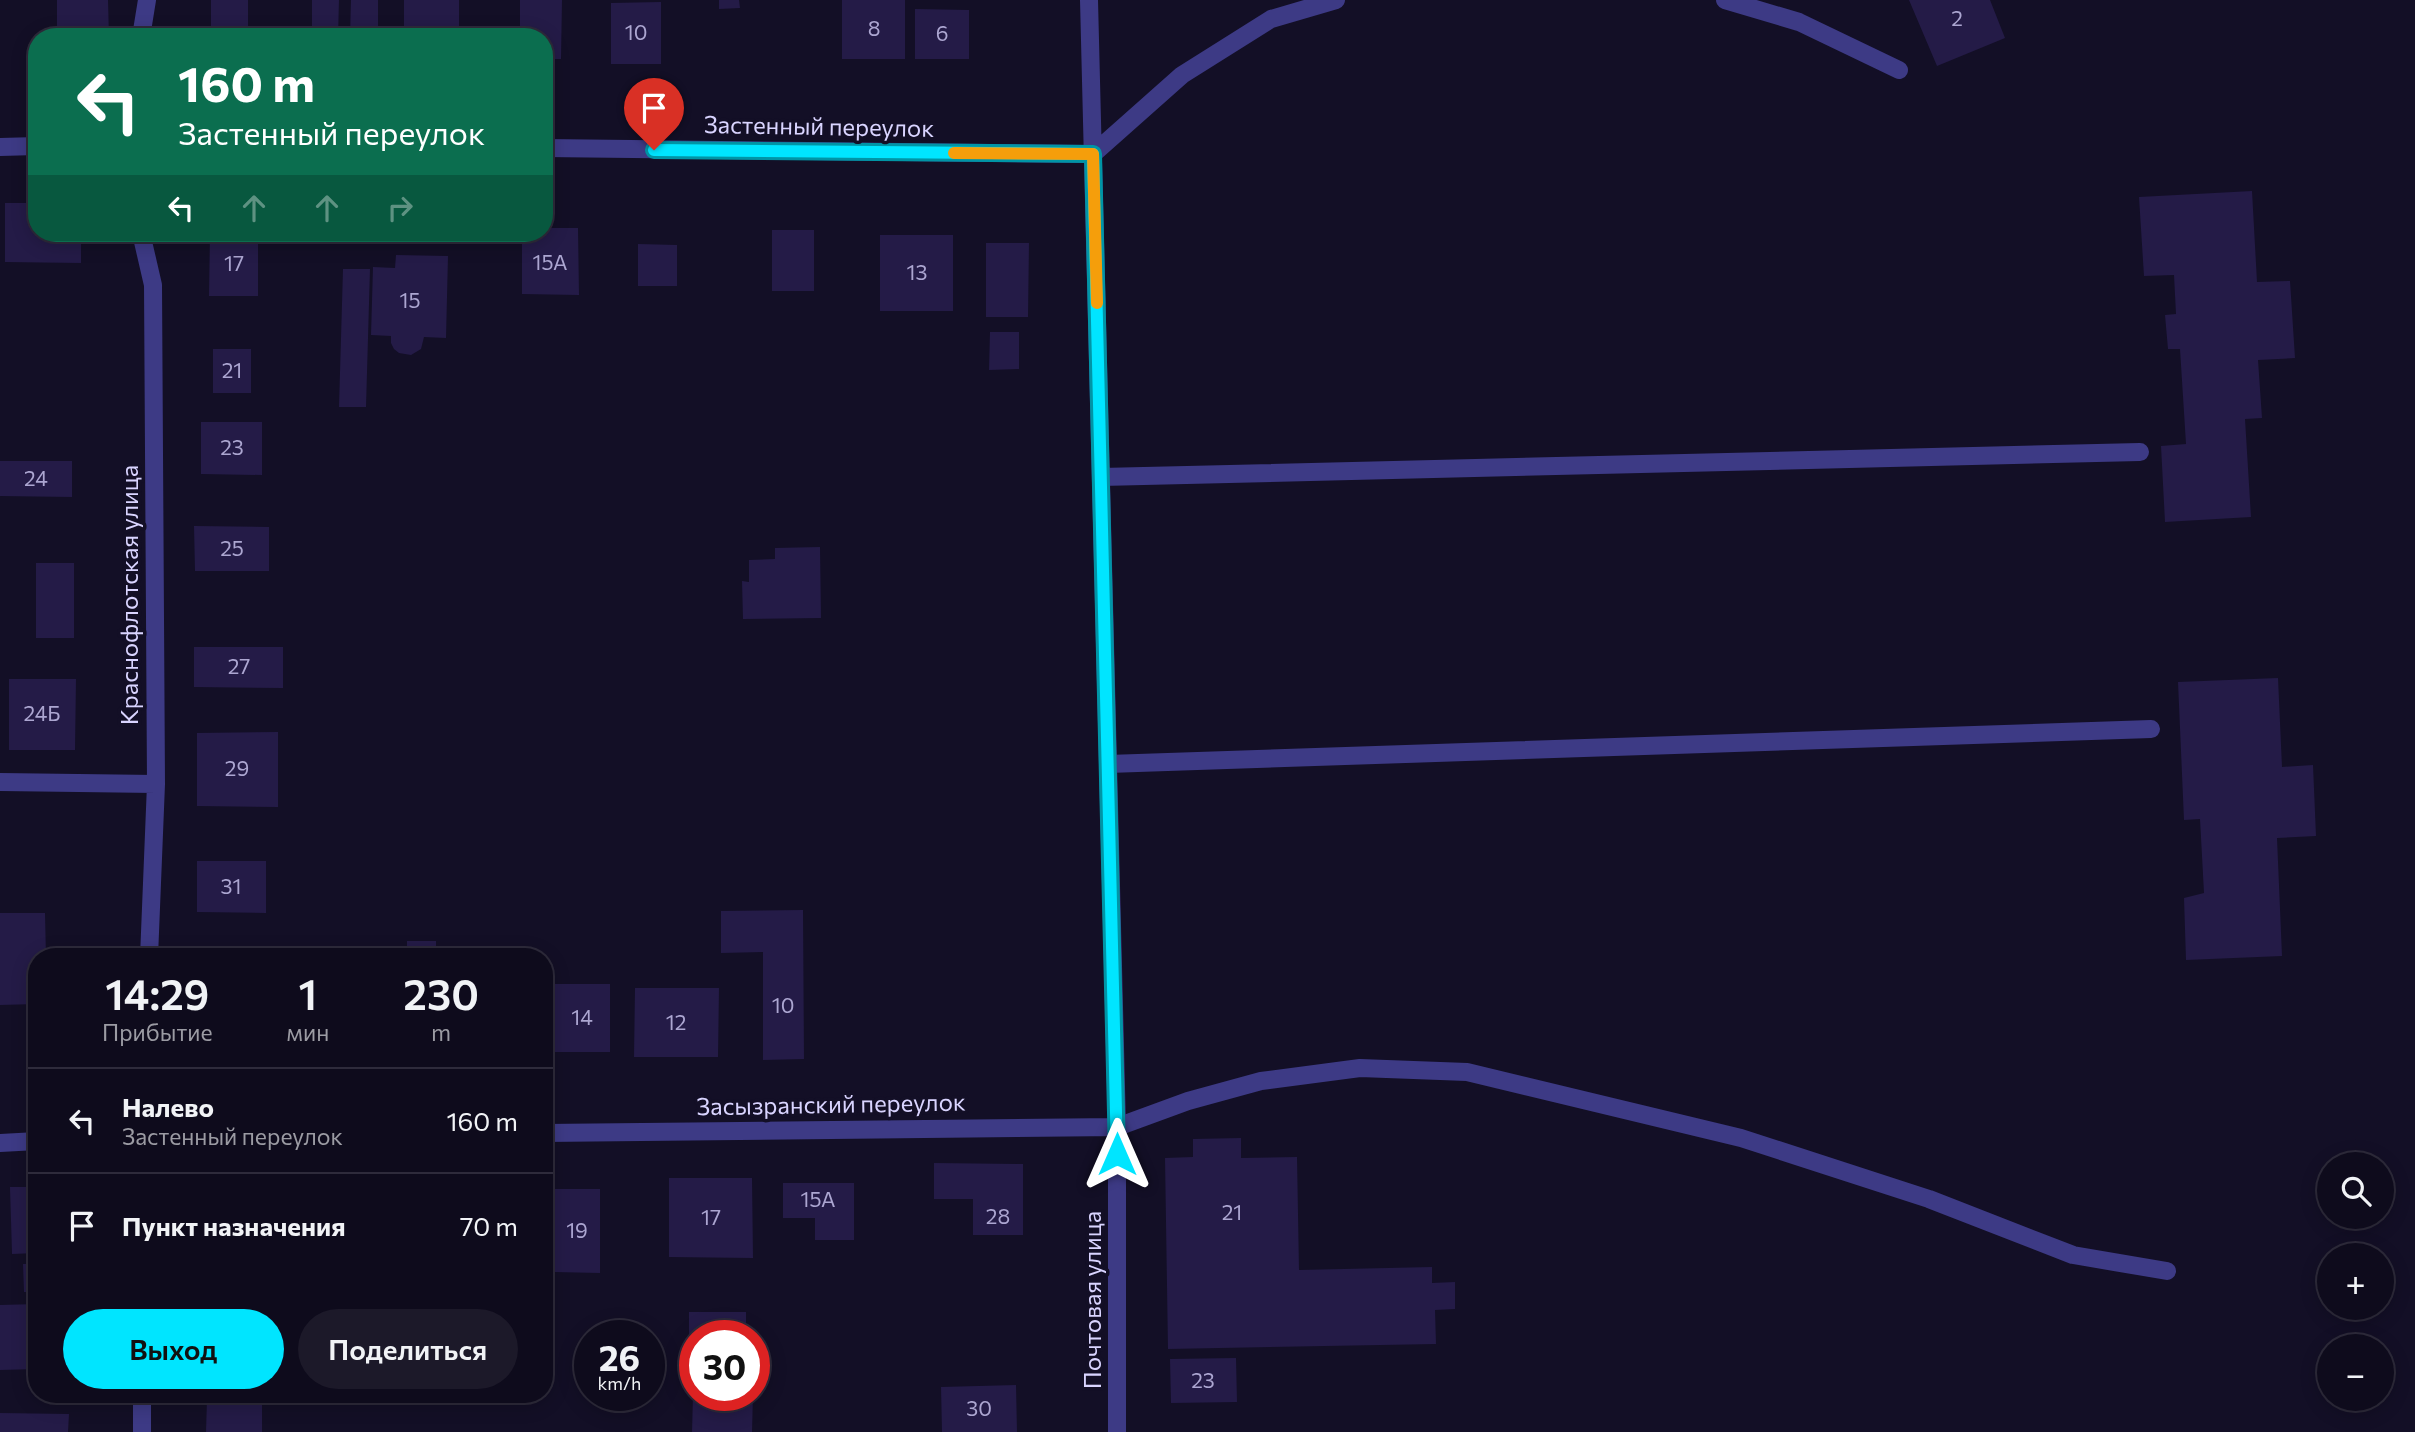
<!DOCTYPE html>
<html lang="ru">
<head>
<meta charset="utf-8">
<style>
	body { margin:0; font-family:Commissioner,sans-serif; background:#1c1929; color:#f1f3f6; height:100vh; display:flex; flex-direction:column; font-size:26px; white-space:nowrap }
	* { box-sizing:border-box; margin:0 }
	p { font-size:23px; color:#9b9ba3 }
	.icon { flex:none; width:38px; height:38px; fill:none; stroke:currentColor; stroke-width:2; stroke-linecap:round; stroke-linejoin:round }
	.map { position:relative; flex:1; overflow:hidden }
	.panel { position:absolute; left:28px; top:948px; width:525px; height:455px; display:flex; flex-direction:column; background:#0e0b1c; border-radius:28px; box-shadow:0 4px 18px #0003,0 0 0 2px #2e2b3b }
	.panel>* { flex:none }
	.top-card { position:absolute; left:28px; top:28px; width:525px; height:214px; border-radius:28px; box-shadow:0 4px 18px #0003,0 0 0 2px #2e2b3b; background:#0b6e4f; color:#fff; overflow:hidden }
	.tools { position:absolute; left:2317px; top:1152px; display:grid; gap:14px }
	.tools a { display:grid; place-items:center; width:77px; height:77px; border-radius:50%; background:#0e0b1c; box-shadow:0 4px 18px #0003,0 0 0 2px #2e2b3b; font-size:35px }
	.speed { position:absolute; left:574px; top:1320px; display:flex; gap:14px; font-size:35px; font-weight:700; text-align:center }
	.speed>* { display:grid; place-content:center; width:91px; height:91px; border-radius:50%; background:#0e0b1c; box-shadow:0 4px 18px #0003,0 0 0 2px #2e2b3b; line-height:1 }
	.speed small { font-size:18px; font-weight:400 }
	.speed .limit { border:10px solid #d22; background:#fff; color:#111 }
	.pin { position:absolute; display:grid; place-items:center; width:60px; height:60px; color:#fff; margin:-72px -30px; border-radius:50% 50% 50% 0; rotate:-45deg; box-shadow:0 0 7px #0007 }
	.pin .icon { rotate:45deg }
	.me { position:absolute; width:77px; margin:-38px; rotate:0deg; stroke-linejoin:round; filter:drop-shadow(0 0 5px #0008) }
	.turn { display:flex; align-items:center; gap:24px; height:147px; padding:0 35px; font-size:32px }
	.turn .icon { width:91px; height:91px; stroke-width:2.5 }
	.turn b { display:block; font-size:49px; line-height:60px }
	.lanes { display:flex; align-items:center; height:66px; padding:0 35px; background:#0003; justify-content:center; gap:35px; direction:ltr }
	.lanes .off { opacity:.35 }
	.eta { display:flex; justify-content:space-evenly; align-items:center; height:119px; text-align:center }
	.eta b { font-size:42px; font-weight:600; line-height:49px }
	.cta { display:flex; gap:14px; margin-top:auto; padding:14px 35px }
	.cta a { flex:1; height:80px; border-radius:42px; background:#00e5ff; color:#111; font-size:28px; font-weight:600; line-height:80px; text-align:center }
	.cta a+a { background:#1c1929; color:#f1f3f6 }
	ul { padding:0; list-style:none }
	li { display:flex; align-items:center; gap:21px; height:105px; padding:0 35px; border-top:2px solid #2e2b3b }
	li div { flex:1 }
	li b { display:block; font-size:26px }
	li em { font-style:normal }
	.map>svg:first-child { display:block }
	.building { fill:#241b47 }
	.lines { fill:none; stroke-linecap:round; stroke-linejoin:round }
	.minor { stroke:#3d3a85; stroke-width:18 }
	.route-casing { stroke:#0095a6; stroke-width:18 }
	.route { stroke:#00e5ff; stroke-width:12 }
	.slow { stroke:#f59e0b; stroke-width:12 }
	.labels { text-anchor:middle; stroke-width:7; stroke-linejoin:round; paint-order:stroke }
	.number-label { font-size:21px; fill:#aca6d1 }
	.street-label { font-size:24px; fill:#d9d4ff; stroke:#130f26 }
</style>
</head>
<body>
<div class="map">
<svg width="2415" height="1432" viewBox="0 0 2415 1432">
	<rect width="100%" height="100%" fill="#130f26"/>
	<!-- building -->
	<path class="building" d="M57 0H108L109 37H57Z
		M211 0H248V37H211Z
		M312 0H339L338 37H312Z
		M351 0H378V37H350Z
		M404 0H459V37H404Z
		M520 0H562L561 59H544V37H520Z
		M719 0H739L740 8 719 9Z
		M842 0H905V59H842Z
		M1909 0H1990L2005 38 1937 66Z
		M661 2V64H611V3Z
		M915 9 969 10V59H915Z
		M2252 191 2257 282 2290 281 2295 358 2258 360 2262 418 2245 419 2251 517 2165 522 2161 446 2186 444 2180 349H2168L2165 315 2176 314 2174 275 2144 276 2139 197Z
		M5 203H37V233H81V263L5 262Z
		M544 228H578L579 295 522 294V233H544Z
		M772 230H814V291H772Z
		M210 233H258V296H209Z
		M880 235H953V311H880Z
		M986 243H1029L1028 317H986Z
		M638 244 677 245V286H638Z
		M396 255 448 256 446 338 424 337 421 349 411 355 399 353 394 349 391 343V336L371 335 373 267 395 268Z
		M343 269H370L366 407H339Z
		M990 332H1019V369L989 370Z
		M213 349H251V393H213Z
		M201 422H262V475L201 474Z
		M0 461H72V497L0 496Z
		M194 526 269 527V571H195Z
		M820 547 821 618 743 619 742 581 749 582V560L775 559V548Z
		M36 563H74V638H36Z
		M194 647H283V688L194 687Z
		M2278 678 2282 767 2313 765 2316 836 2277 838 2282 956 2186 960 2184 898 2204 893 2200 819 2184 820 2178 682Z
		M9 679H76L75 750H9Z
		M278 732V807L197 806V733Z
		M197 861H266V913L197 912Z
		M803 910 804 1059 763 1060V952L721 953V911Z
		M0 913H45L46 957H37V1004L0 1005Z
		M407 941H436V957H407Z
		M450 953H506V957H450Z
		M555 984H610V1052H555Z
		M635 988H719L718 1057H634Z
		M1241 1138V1158L1297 1157 1299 1270 1432 1267V1283L1455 1282V1309L1435 1310 1436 1344 1168 1349 1165 1158 1193 1157V1139Z
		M934 1163 1023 1164V1235H973V1199H934Z
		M669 1178H752L753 1258 669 1257Z
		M783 1183H854V1240H815V1218H783Z
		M10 1187H37V1253L12 1254Z
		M554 1189H600V1273L554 1272Z
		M23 1264H37V1292H24Z
		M37 1304V1369L0 1370V1305Z
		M689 1312H746V1335H695V1356H689Z
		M1236 1358 1237 1402 1171 1403 1170 1359Z
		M1016 1385 1017 1432H942L941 1387Z
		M693 1395H753L752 1432H692Z
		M207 1399H262V1432H206Z
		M0 1413 69 1414 68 1432H0Z"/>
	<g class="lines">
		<!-- minor -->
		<path class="minor" d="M1089 0 1117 1127V1432
			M1725 0 1799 22 1899 70
			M141 37 147 0
			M0 147 37 146
			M544 148 1093 154 1182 75 1271 19 1336 0
			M141 233 153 285 156 784 149 957
			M1101 477 2140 452
			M1108 764 2151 729
			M0 782 156 784
			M544 1133 1117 1127 1188 1101 1261 1081 1360 1068 1467 1072 1741 1138 1929 1199 2073 1255 2167 1271
			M0 1143 37 1141
			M142 1395V1432"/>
	</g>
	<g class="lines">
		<defs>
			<path id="route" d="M654 150 1093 154 1117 1154"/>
		</defs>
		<!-- route casing -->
		<use href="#route" class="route-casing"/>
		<!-- route -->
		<use href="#route" class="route"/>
		<!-- slow -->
		<path class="slow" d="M954 153 1093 154 1097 303"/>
	</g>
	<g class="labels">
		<!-- number labels -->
		<g class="number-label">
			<text x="1957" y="26">2</text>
			<text x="874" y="36">8</text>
			<text x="636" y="40">10</text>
			<text x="942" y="41">6</text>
			<text x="550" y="270">15А</text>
			<text x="234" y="271">17</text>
			<text x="917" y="280">13</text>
			<text x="410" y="308">15</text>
			<text x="232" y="378">21</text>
			<text x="232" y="455">23</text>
			<text x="36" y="486">24</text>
			<text x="232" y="556">25</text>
			<text x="239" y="674">27</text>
			<text x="42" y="721">24Б</text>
			<text x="237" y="776">29</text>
			<text x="231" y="894">31</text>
			<text x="783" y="1013">10</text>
			<text x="582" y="1025">14</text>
			<text x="676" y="1030">12</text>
			<text x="818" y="1207">15А</text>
			<text x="1232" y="1220">21</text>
			<text x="998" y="1224">28</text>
			<text x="711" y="1225">17</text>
			<text x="577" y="1238">19</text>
			<text x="1203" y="1388">23</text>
			<text x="979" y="1416">30</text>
		</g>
		<!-- street labels -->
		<g class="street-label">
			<text transform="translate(819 127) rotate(1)" y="8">Застенный переулок</text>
			<text transform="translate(130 595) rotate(-90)" y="8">Краснофлотская улица</text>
			<text transform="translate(831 1105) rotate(-1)" y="8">Засызранский переулок</text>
			<text transform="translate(1093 1300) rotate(-90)" y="8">Почтовая улица</text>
		</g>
	</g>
</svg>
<div class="tools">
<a><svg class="icon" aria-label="search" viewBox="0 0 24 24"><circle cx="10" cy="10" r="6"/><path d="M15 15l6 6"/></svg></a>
<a>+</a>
<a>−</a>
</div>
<div class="speed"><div>26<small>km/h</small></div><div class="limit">30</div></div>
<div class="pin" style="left:654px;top:150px;background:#d93025"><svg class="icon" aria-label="arrive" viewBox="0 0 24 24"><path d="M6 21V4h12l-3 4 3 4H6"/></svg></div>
<svg class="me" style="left:1117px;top:1154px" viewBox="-20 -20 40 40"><path d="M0-17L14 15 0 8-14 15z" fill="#00e5ff" stroke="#fff" stroke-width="4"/></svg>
<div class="top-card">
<div class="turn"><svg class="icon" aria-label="left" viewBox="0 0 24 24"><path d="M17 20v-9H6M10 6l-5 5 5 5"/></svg><div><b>160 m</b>Застенный переулок</div></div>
<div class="lanes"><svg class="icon" aria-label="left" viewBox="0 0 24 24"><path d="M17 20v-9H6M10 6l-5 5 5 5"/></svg><svg class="icon off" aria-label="ahead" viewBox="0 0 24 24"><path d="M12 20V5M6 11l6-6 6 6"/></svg><svg class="icon off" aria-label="ahead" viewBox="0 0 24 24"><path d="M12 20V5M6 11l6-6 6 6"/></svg><svg class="icon off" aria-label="right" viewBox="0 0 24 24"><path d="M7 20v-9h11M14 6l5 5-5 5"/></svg></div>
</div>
<section class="panel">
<div class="eta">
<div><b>14:29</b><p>Прибытие</p></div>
<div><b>1</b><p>мин</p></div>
<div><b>230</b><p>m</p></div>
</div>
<ul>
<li><svg class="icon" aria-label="left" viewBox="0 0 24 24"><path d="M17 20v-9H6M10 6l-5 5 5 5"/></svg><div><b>Налево</b><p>Застенный переулок</p></div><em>160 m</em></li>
<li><svg class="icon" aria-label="arrive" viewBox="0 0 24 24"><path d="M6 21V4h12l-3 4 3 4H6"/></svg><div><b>Пункт назначения</b></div><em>70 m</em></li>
</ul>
<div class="cta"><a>Выход</a><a>Поделиться</a></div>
</section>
</div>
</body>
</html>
